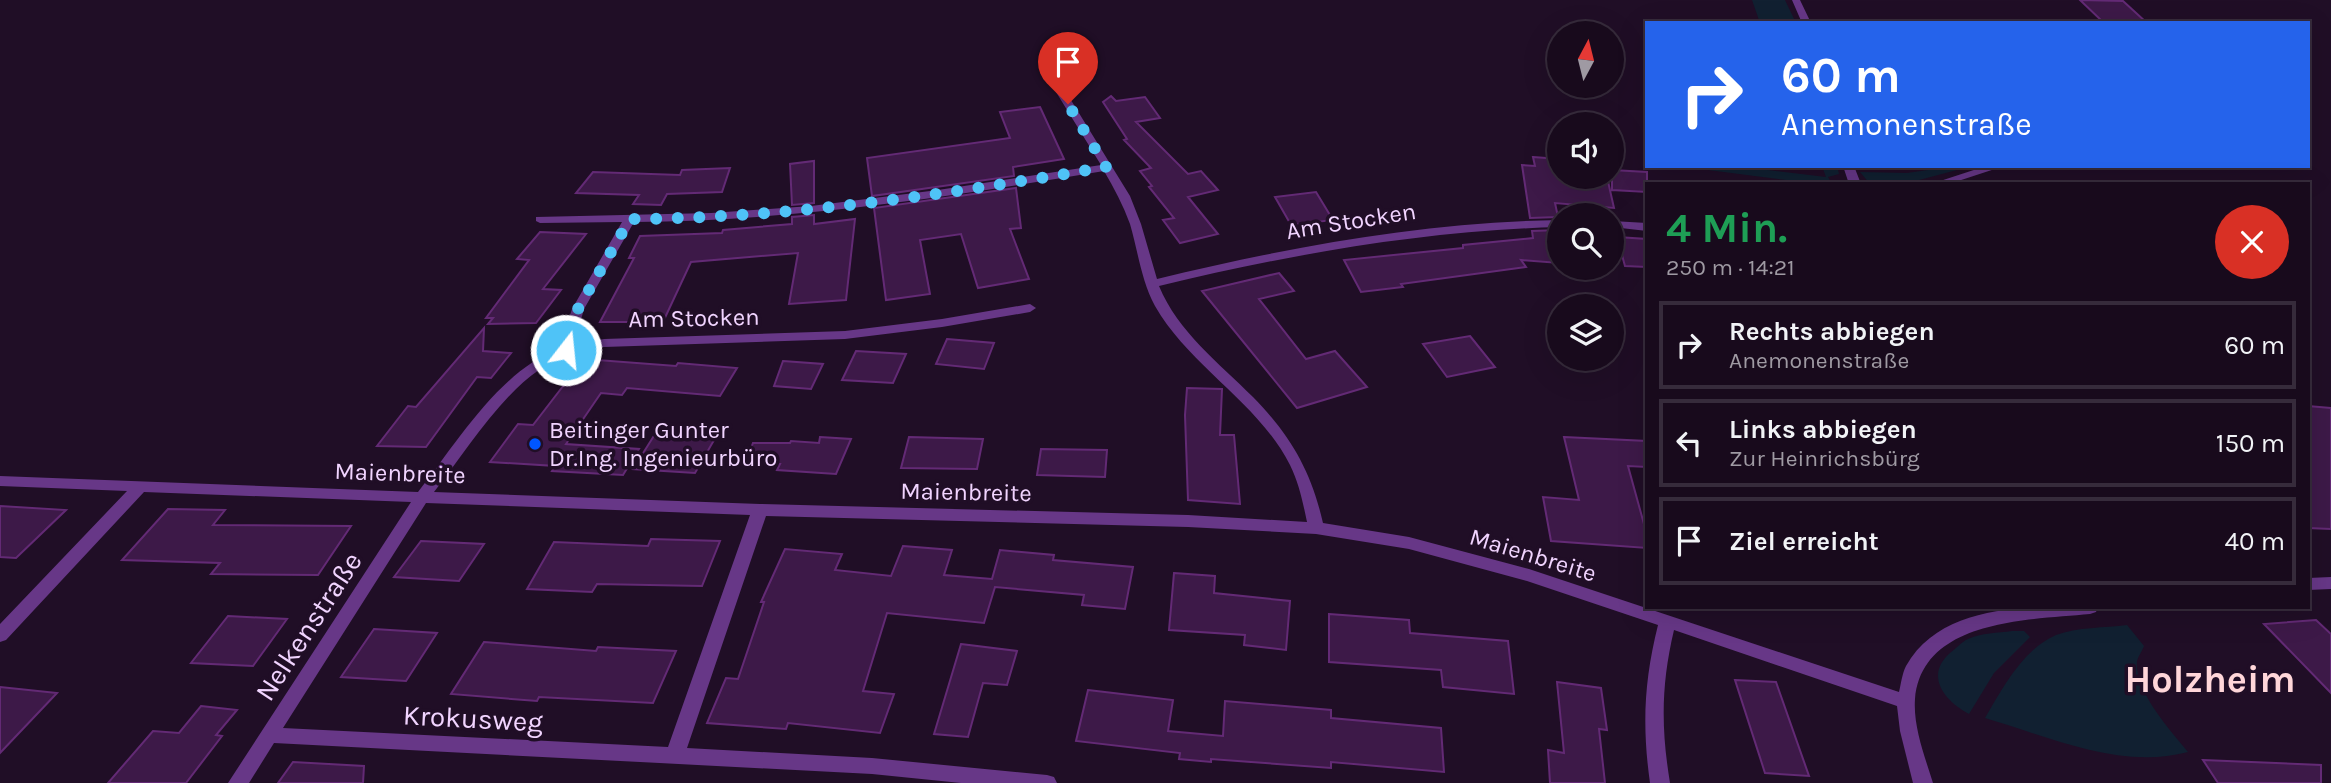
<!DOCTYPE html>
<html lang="de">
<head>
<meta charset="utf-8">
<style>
	body { margin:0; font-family:Karla,sans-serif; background:#211325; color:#f1f3f6; height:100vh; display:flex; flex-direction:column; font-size:26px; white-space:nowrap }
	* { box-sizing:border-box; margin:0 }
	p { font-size:23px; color:#9f9aa3 }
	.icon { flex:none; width:38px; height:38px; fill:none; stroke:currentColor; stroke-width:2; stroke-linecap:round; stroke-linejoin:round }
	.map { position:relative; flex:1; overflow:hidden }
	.drawer { position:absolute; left:1645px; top:182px; width:665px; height:427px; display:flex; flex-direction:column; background:#180a1c; border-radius:0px; box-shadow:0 7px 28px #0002,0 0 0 2px #362b3b }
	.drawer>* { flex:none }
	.banner { position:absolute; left:1645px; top:21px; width:665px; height:147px; border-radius:0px; box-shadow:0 7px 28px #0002,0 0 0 2px #362b3b; background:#2563eb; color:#fff; overflow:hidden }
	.needle { width:46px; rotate:7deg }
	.tools { position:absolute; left:1547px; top:21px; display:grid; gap:14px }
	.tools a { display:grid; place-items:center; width:77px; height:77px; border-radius:50%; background:#180a1c; box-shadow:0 7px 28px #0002,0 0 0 2px #362b3b; font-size:35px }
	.pin { position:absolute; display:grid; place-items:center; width:60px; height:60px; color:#fff; margin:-72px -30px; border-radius:50% 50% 50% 0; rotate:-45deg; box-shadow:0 0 7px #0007 }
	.pin .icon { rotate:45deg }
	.me { position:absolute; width:77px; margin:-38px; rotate:16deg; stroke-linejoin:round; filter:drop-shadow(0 0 5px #0008) }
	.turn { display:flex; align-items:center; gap:24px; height:147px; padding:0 21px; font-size:32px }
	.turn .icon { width:91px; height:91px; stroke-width:2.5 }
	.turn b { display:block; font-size:49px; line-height:60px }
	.round { display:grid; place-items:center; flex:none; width:74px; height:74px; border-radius:37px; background:#211325 }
	.head { display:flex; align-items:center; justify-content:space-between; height:119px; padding:0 21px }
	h1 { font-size:42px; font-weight:700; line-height:52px; color:#1e9e55 }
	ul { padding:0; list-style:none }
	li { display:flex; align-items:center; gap:21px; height:88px; margin:0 14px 10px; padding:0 7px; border:4px solid #362b3b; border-radius:0px }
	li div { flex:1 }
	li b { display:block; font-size:26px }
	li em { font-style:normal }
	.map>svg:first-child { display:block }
	.green { fill:#112031 }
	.building { fill:#3d1948; stroke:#632a75; stroke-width:2 }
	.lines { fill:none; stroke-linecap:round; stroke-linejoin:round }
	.minor { fill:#673787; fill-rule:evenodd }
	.route { stroke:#4fc3f7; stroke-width:12; stroke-dasharray:0 21.6 }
	.poi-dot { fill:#0056ff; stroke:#200e26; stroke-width:2.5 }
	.labels { text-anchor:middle; stroke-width:7; stroke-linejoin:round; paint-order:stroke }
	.street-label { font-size:24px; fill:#f1d4ff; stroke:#200e26 }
	.poi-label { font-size:24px; fill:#f1d4ff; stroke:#200e26; text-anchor:start }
	.near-street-label { font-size:28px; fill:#f1d4ff; stroke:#200e26 }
	.near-district-label { font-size:38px; font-weight:bold; fill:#ffd6d9; stroke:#200e26 }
</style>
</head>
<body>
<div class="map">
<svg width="2331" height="783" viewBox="0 0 2331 783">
	<rect width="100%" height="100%" fill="#200e26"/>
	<!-- green -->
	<path class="green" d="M1752 0H1785L1796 23H1760Z
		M1677 166H1735L1826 177 1822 166H1837L1839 174 1828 177 1832 184H1818Z
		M1956 166H1972L1904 184H1870L1860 172 1907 173Z
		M2127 625 2144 646C2142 651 2138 657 2137 661 2134 691 2170 730 2188 752 2120 770 2050 737 1985 718 2002 689 2023 649 2056 635 2077 627 2105 628 2127 625Z
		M2012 631H2024L2030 637 1994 673 1969 714C1945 701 1924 676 1950 653 1956 649 1961 642 1968 639 1981 633 1998 633 2012 631Z"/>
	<!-- building -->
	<path class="building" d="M2080 0 2123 1 2147 23H2104Z
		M1111 96 1116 101 1145 97 1160 118 1136 122 1188 174 1201 171 1218 190 1188 197 1218 234 1180 243 1163 220 1174 218 1149 187 1152 186 1140 171 1151 168 1124 140 1127 139 1103 102Z
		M1040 107 1064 159 1013 167 1014 176 872 196 867 158 1010 138 1000 112Z
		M1533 157 1559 159V177H1607L1614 208 1555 203 1558 217 1530 218 1522 165 1535 166Z
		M814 161V203L792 205 790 164Z
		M730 168 722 192 667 194 661 205 633 204 639 195 576 193 593 172 680 175 682 170Z
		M1612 170 1647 172V192L1612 190Z
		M1016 188 1021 228 1010 229 1029 279 978 288 961 234 920 240 930 294 886 300 874 208Z
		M1316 192 1333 220 1291 225 1275 197Z
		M814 215V224L855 219 846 300 789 304 798 253 691 262 663 322H600L634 258H629L640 236 722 233 723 230 792 224V217Z
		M1559 230V263L1521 260 1526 267 1401 284 1403 287 1361 292 1344 260 1463 248V245L1533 238 1532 231Z
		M540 232 586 234 543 289 561 290 536 323 488 324 493 318H486L529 260 517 259Z
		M1617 237 1647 239V267L1625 266Z
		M1279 273 1294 291 1259 299 1306 359 1335 351 1367 387 1297 408 1202 291Z
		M484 328 483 351 511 353 491 378 477 377 426 447 377 446 408 406 416 407Z
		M1470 336 1495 367 1447 377 1423 344Z
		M947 339 994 343 984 369 936 364Z
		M856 351 906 354 893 383 842 380Z
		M584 359 676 366 678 363 737 368 720 396 627 388 622 395 601 393 566 444 639 449 623 475 552 471 555 466 490 462 518 424 533 425Z
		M783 361 823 364 811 389 774 386Z
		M1187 388 1222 389 1220 435H1234L1240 504 1188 500 1185 415Z
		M2308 406 2331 408V529L2308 528Z
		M657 431 681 433 717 435 695 473 633 469Z
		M820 437 851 439 836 474 777 470 780 464H745L753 443H790L791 441 819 443Z
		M909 437 983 439 977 469 901 468Z
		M1564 437 1647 441V467L1628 466 1647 535V548L1551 541 1543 497 1579 500Z
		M1041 449 1107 450 1105 477 1037 475Z
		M0 506 66 510 16 558 0 557Z
		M168 509 225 510 213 525 351 526 318 575 211 574 220 563 122 560Z
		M651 539 720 541 702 586 597 584 592 592 527 589 554 542 648 546Z
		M421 541 484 544 459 581 394 577Z
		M903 546 952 550 944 575 992 579 1000 550 1054 555 1053 560 1133 567 1125 609 1082 605 1084 595 995 587 984 623 887 613 863 691 894 694 880 733 788 723 786 729 707 723 726 678 738 679 764 602H761L785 549 842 554 835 570 891 576Z
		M1174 573 1215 576 1214 593 1290 601 1286 650 1244 645 1245 635 1169 630Z
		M1329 614 1409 620 1410 633 1508 641 1514 694 1443 687 1441 670 1329 662Z
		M228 616 287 619 253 666 191 663Z
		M2316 620 2331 634V693L2264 624Z
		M374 629 437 633 406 681 341 677Z
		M484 642 596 651 598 647 676 651 653 703 539 697 537 701 451 694Z
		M961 644 1017 651 1007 685 983 683 968 737 934 734Z
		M1735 680 1776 682 1809 776 1765 773Z
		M1557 682 1601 688 1607 730 1599 729 1605 783H1550L1548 750 1564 753Z
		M0 687 57 693 0 753Z
		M1088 690 1173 700 1168 731 1223 736 1225 701 1331 710V718L1441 728 1444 772 1331 762V768L1211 759V762L1179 759 1180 753 1076 741Z
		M201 706 237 710 216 735 222 736 186 783H108L153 731 179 733Z
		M2203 760 2321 765V783H2218Z
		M293 762 364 766 363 783H278Z"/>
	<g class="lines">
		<!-- minor -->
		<path class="minor" d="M1792 0H1800L1811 23H1802Z
			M1061 89 1066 92 1130 196 1141 224 1157 279C1289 247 1423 222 1559 220V227C1423 231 1291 254 1159 286 1178 332 1219 363 1253 397 1291 436 1311 471 1323 523L1409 537 1529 569 1899 692C1901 684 1902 674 1906 666 1943 601 2034 607 2098 607L2096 612 2090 614C2029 620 1922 619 1915 699 1913 727 1925 757 1933 783H1913L1900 731 1897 706 1674 630C1661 685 1661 728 1670 783H1650C1642 726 1644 681 1658 625L1527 581 1409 549 1316 534 1188 527 766 516 687 748 872 758 1047 775 1054 777 1057 783H961L872 774 274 743 249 783H228L411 502 144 492 6 640 0 642V624L127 491 0 486V476L418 492C456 444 500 370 559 349L572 309 622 222 540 223 536 221V217L711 213 811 206 938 190 1101 165 1056 92ZM1104 171C1114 188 1123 205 1130 224 1138 251 1141 280 1155 306 1190 367 1258 402 1290 465 1299 483 1303 503 1307 522L1188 515 760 504 434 492C464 454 499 397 539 370 558 356 581 350 604 347L845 339 942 327 1030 312 1036 308 1030 304 942 319 845 331 604 339 574 344 584 309 634 222C792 221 949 197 1104 171ZM426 503 750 515 668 747 283 728Z
			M1843 166H1854L1861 184H1849Z
			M1986 166H2004L1949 184H1931Z
			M1612 221 1647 223V231L1612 227Z
			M2331 577V589L2308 590V578Z"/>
	</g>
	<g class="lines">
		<!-- route -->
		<path class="route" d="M566 350 578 309 630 219C791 218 948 194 1106 167L1068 104"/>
	</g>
	<!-- markers -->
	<circle class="poi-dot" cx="535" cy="444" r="7"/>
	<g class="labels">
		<!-- street labels -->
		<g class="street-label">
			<text transform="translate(1351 221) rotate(-9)" y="8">Am Stocken</text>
			<text transform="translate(694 318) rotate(-1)" y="8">Am Stocken</text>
			<text transform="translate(400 473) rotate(2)" y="8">Maienbreite</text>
			<text transform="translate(966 492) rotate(1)" y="8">Maienbreite</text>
			<text transform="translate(1533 555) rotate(17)" y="8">Maienbreite</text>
		</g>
		<!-- poi labels -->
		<g class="poi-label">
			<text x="549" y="438">Beitinger Gunter<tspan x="549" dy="28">Dr.Ing. Ingenieurbüro</tspan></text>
		</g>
		<!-- near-street labels -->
		<g class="near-street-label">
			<text transform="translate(308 626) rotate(-57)" y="10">Nelkenstraße</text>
			<text transform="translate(473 718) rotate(3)" y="10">Krokusweg</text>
		</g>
		<!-- near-district labels -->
		<g class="near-district-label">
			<text x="2210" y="692">Holzheim</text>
		</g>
	</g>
</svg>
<div class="tools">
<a><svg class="needle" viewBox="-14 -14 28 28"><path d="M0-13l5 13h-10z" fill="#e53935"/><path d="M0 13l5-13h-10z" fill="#9f9aa3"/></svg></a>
<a><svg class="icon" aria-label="sound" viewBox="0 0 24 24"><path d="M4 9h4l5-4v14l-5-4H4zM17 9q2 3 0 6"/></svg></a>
<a><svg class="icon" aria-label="search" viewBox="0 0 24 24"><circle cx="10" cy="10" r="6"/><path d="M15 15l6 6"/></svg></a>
<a><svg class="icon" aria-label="layers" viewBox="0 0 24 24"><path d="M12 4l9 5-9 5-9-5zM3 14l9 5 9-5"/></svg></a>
</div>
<div class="pin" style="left:1068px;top:104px;background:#d93025"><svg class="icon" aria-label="arrive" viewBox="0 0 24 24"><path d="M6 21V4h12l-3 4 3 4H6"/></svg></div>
<svg class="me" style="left:566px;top:350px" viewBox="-20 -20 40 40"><circle r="17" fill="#4fc3f7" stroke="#fff" stroke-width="3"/><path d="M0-11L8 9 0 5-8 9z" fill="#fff"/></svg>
<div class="banner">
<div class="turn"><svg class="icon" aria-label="right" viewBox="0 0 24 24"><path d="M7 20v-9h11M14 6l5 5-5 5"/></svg><div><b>60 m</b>Anemonenstraße</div></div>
</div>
<section class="drawer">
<div class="head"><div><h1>4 Min.</h1><p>250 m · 14:21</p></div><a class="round" style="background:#d93025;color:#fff"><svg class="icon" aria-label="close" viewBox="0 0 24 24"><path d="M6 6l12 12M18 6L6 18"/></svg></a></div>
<ul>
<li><svg class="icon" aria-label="right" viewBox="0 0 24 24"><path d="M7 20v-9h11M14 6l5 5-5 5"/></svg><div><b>Rechts abbiegen</b><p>Anemonenstraße</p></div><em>60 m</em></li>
<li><svg class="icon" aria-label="left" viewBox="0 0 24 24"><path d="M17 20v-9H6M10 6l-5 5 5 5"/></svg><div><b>Links abbiegen</b><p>Zur Heinrichsbürg</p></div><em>150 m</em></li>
<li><svg class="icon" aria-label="arrive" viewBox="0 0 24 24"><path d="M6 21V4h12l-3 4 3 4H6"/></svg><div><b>Ziel erreicht</b></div><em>40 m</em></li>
</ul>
</section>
</div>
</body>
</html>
